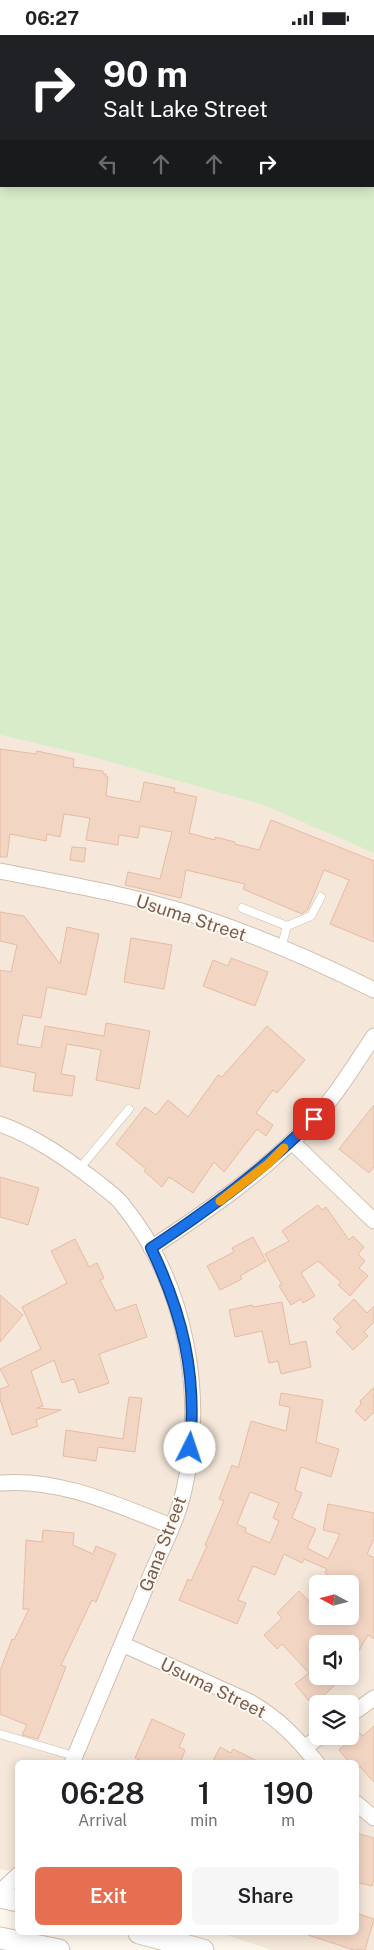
<!DOCTYPE html>
<html lang="en">
<head>
<meta charset="utf-8">
<style>
	body { margin:0; font-family:"Public Sans",sans-serif; background:#f6f6f6; color:#202124; height:100vh; display:flex; flex-direction:column; font-size:19px; white-space:nowrap }
	* { box-sizing:border-box; margin:0 }
	p { font-size:16px; color:#757577 }
	.icon { flex:none; width:28px; height:28px; fill:none; stroke:currentColor; stroke-width:2; stroke-linecap:round; stroke-linejoin:round }
	.map { position:relative; flex:1; overflow:hidden }
	.side { position:absolute; left:15px; top:1725px; width:344px; height:175px; display:flex; flex-direction:column; background:#fff; border-radius:8px; box-shadow:0 2px 12px #0003 }
	.side>* { flex:none }
	.guide { position:absolute; left:0px; top:0px; width:375px; height:152px; box-shadow:0 2px 12px #0003; background:#202124; color:#fff; overflow:hidden }
	.needle { width:32px; rotate:277deg }
	.controls { position:absolute; left:309px; top:1540px; display:grid; gap:10px }
	.controls a { display:grid; place-items:center; width:50px; height:50px; border-radius:8px; background:#fff; box-shadow:0 2px 12px #0003; font-size:25px }
	.pin { position:absolute; display:grid; place-items:center; width:42px; height:42px; color:#fff; margin:-21px; border-radius:10px; box-shadow:0 2px 8px #0006 }
	.me { position:absolute; width:55px; margin:-28px; rotate:4deg; stroke-linejoin:round; filter:drop-shadow(0 0 4px #0008) }
	.turn { display:flex; align-items:center; gap:18px; height:105px; padding:0 20px; font-size:22px }
	.turn .icon { width:65px; height:65px; stroke-width:2.5 }
	.turn b { display:block; font-size:35px; line-height:42px }
	.lanes { display:flex; align-items:center; height:48px; padding:0 20px; background:#0003; justify-content:center; gap:25px; direction:ltr }
	.lanes .off { opacity:.35 }
	.eta { display:flex; justify-content:space-evenly; align-items:center; height:85px; text-align:center }
	.eta b { font-size:30px; font-weight:600; line-height:35px }
	.primary-button { display:flex; gap:10px; margin-top:auto; padding:10px 20px }
	.primary-button a { flex:1; height:58px; border-radius:8px; background:#e76f51; color:#fff; font-size:20px; font-weight:600; line-height:58px; text-align:center }
	.primary-button a+a { background:#f6f6f6; color:#202124 }
	.status { display:flex; justify-content:space-between; align-items:center; height:35px; padding:0 25px; background:#fff; direction:ltr }
	.status svg { height:14px; fill:currentColor }
	.map>svg:first-child { display:block }
	.residential { fill:#f5e8da; fill-rule:evenodd }
	.green { fill:#d8ecc9; fill-rule:evenodd }
	.lines { fill:none; stroke-linecap:round; stroke-linejoin:round }
	.stream { stroke:#a5d3da; stroke-width:4.5 }
	.building { fill:#f3d5c3; stroke:#e6bba3; fill-rule:evenodd }
	.service-casing { stroke:#d1beb0; stroke-width:9 }
	.minor-casing { stroke:#d1beb0; stroke-width:17 }
	.secondary-casing { stroke:#d6c0b0; stroke-width:23 }
	.service { stroke:#fff; stroke-width:8 }
	.minor { stroke:#fff; stroke-width:15 }
	.secondary { stroke:#fff; stroke-width:21 }
	.route-casing { stroke:#114b97; stroke-width:12 }
	.route { stroke:#1a73e8; stroke-width:9 }
	.slow { stroke:#f59e0b; stroke-width:9 }
	.labels { text-anchor:middle; stroke-width:4; stroke-linejoin:round; paint-order:stroke }
	.street-label { font-size:18px; fill:#7a5c4d; stroke:#fffaf3 }
</style>
</head>
<body>
<div class="status"><b>06:27</b><svg viewBox="0 0 49 12"><path d="M0 12V9h3v3zM5 12V6h3v6zM10 12V3h3v9zM15 12V0h3v12zM26 1h20v11H26zM47 4h2v5h-2z"/></svg></div>
<div class="map">
<svg width="374" height="1915" viewBox="0 0 374 1915">
	<rect width="100%" height="100%" fill="#fdf6ec"/>
	<!-- residential -->
	<path class="residential" d="M0 700 85 720 263 770 374 818V1915H271L221 1898H356V1728H18L17 1837 0 1834ZM318 1549H350V1581H318ZM318 1609H350V1641H318ZM318 1669H350V1701H318Z"/>
	<!-- green -->
	<path class="green" d="M0 0H374V818L263 770 85 720 0 700ZM1 1H374V151H1Z"/>
	<g class="lines">
		<!-- stream -->
		<path class="stream" d="M0 115H1"/>
	</g>
	<!-- building -->
	<path class="building" d="M0 714 36 719 37 716 74 724 73 732 103 736V739H106V742H108L106 761 140 767 144 747 175 753 174 757 197 762 189 798 215 805V802L235 807V809L259 815 271 785 374 826V907L330 889 349 845 324 835 308 874 302 879 243 854 245 849 186 835 181 863 125 850 128 837 160 844 172 797 140 791 138 803 119 800 118 810 86 805 90 783 64 779 60 802 47 799 46 806 10 799 7 822H0Z
		M72 812 86 813 84 827 70 825Z
		M0 877 24 881 60 929 67 892 99 899 86 960 47 952 41 983 23 980 17 1009 41 1013 45 991 104 1001 106 988 150 996 139 1054 96 1045 101 1015 67 1009 61 1039 75 1041 72 1061 33 1056 36 1038 0 1031V935L11 937 17 910 0 906Z
		M131 903 172 910 164 954 124 947Z
		M231 923 268 937 255 971 203 951 213 925 228 931Z
		M267 991 305 1025 277 1058 273 1055 256 1078 273 1090 266 1101 257 1094 224 1137 214 1127 193 1158 169 1142 162 1152 144 1136 146 1134 116 1109 145 1072 156 1080 168 1065 188 1082 218 1040 222 1042Z
		M374 1070V1132L369 1138 339 1114Z
		M0 1142 39 1153 28 1190 0 1182Z
		M318 1170 322 1175 326 1172 349 1205 353 1201 364 1212 358 1219 365 1226 359 1233 368 1241 350 1261 338 1250 341 1247 318 1226 301 1238 315 1261 303 1268 301 1264 291 1270 279 1251 282 1250 265 1219 289 1206 282 1196Z
		M253 1202 266 1226 240 1241 242 1244 220 1255 207 1231 234 1217 232 1213Z
		M75 1204 89 1232 97 1228 104 1243 100 1245 116 1276 136 1269 147 1302 99 1319 109 1348 79 1358 74 1344 62 1348 54 1325 31 1336 43 1371 37 1373 61 1375 36 1385 38 1391 12 1400 0 1364V1354L9 1351 0 1334 41 1314 22 1272 67 1248 51 1216Z
		M0 1260 23 1280 0 1307Z
		M354 1264 367 1278 374 1271V1287L364 1297 368 1301 353 1315 336 1297 341 1292 333 1284Z
		M282 1267 290 1310 306 1306 311 1332 281 1339 278 1326 269 1328 262 1296 235 1302 229 1275 252 1270 253 1272Z
		M374 1352V1377L365 1386 355 1376 361 1369 360 1366Z
		M281 1358 323 1365 316 1407 339 1414 331 1442 301 1432 295 1455 302 1458 292 1483 316 1494 307 1513 328 1524 340 1499 323 1495 328 1469 374 1478V1504L367 1519 374 1523V1604L368 1600 350 1631V1609H318V1641H344L313 1671 295 1649 309 1638 282 1609 277 1614 264 1600 282 1583 277 1578 299 1556 318 1575V1581H350V1549H323L328 1540 325 1538 327 1534 304 1524 302 1528 284 1519 275 1540 253 1531 238 1565 246 1568 237 1589 179 1565 188 1544 191 1546 207 1511 205 1510 224 1466 219 1464 232 1430 238 1433 251 1386 286 1396 290 1372 279 1370ZM250 1457 279 1468 273 1483 279 1486 270 1508 245 1497 246 1493 237 1489Z
		M129 1362 142 1363 135 1417 98 1412 96 1426 63 1421 66 1395 123 1404Z
		M43 1495 74 1498 73 1510 93 1519 96 1511 116 1519 96 1567 92 1565 61 1630 66 1632 38 1704 22 1700 27 1690 0 1679V1636L12 1604 14 1605 29 1574H23L26 1505 42 1507Z
		M152 1684 185 1699 179 1712 185 1715 180 1728H146L135 1723Z
		M374 1691V1747L360 1732 356 1734V1728H350L339 1715 359 1697 363 1701Z
		M220 1712 231 1718 233 1714 261 1728H212Z
		M356 1798 374 1803V1844L372 1851 356 1847Z
		M356 1878 374 1884 365 1915H354L308 1900V1898H356Z"/>
	<g class="lines">
		<defs>
			<path id="service" d="M242 873 287 891
				M281 913 287 891 311 881 321 862
				M80 1133 129 1074
				M0 1699 74 1721"/>
			<path id="minor" d="M0 836C61 848 122 858 181 876 247 896 312 924 374 955
				M0 1089C36 1102 67 1124 97 1147 105 1154 116 1161 122 1169 186 1247 206 1359 184 1455 177 1487 160 1517 148 1547 123 1607 98 1667 72 1728
				M292 1107 374 1186
				M151 1213C209 1175 266 1136 313 1085 337 1060 355 1029 374 1001
				M0 1448C60 1443 117 1470 171 1491
				M122 1609 250 1667C278 1683 297 1703 317 1728
				M350 1680 374 1663
				M305 1712 321 1701
				M356 1768 374 1783
				M0 1857 18 1840"/>
			<path id="secondary" d="M0 1862 18 1866
				M139 1898 203 1915
				M0 1903 59 1915"/>
		</defs>
		<!-- service casing -->
		<use href="#service" class="service-casing"/>
		<!-- minor casing -->
		<use href="#minor" class="minor-casing"/>
		<!-- secondary casing -->
		<use href="#secondary" class="secondary-casing"/>
		<!-- service -->
		<use href="#service" class="service"/>
		<!-- minor -->
		<use href="#minor" class="minor"/>
		<!-- secondary -->
		<use href="#secondary" class="secondary"/>
	</g>
	<g class="lines">
		<defs>
			<path id="route" d="M190 1413C197 1339 183 1280 151 1213 211 1173 263 1135 314 1084"/>
		</defs>
		<!-- route casing -->
		<use href="#route" class="route-casing"/>
		<!-- route -->
		<use href="#route" class="route"/>
		<!-- slow -->
		<path class="slow" d="M220 1166 268 1129 284 1113"/>
	</g>
	<g class="labels">
		<!-- street labels -->
		<g class="street-label">
			<text transform="translate(191 883) rotate(18)" y="6">Usuma Street</text>
			<text transform="translate(163 1509) rotate(-69)" y="6">Gana Street</text>
			<text transform="translate(213 1653) rotate(26)" y="6">Usuma Street</text>
		</g>
	</g>
</svg>
<div class="controls">
<a><svg class="needle" viewBox="-14 -14 28 28"><path d="M0-13l5 13h-10z" fill="#e53935"/><path d="M0 13l5-13h-10z" fill="#757577"/></svg></a>
<a><svg class="icon" aria-label="sound" viewBox="0 0 24 24"><path d="M4 9h4l5-4v14l-5-4H4zM17 9q2 3 0 6"/></svg></a>
<a><svg class="icon" aria-label="layers" viewBox="0 0 24 24"><path d="M12 4l9 5-9 5-9-5zM3 14l9 5 9-5"/></svg></a>
</div>
<div class="pin" style="left:314px;top:1084px;background:#d93025"><svg class="icon" aria-label="arrive" viewBox="0 0 24 24"><path d="M6 21V4h12l-3 4 3 4H6"/></svg></div>
<svg class="me" style="left:190px;top:1413px" viewBox="-20 -20 40 40"><circle r="19" fill="#fff"/><path d="M0-13L10 11 0 6-10 11z" fill="#1a73e8"/></svg>
<div class="guide">
<div class="turn"><svg class="icon" aria-label="right" viewBox="0 0 24 24"><path d="M7 20v-9h11M14 6l5 5-5 5"/></svg><div><b>90 m</b>Salt Lake Street</div></div>
<div class="lanes"><svg class="icon off" aria-label="left" viewBox="0 0 24 24"><path d="M17 20v-9H6M10 6l-5 5 5 5"/></svg><svg class="icon off" aria-label="ahead" viewBox="0 0 24 24"><path d="M12 20V5M6 11l6-6 6 6"/></svg><svg class="icon off" aria-label="ahead" viewBox="0 0 24 24"><path d="M12 20V5M6 11l6-6 6 6"/></svg><svg class="icon" aria-label="right" viewBox="0 0 24 24"><path d="M7 20v-9h11M14 6l5 5-5 5"/></svg></div>
</div>
<section class="side">
<div class="eta">
<div><b>06:28</b><p>Arrival</p></div>
<div><b>1</b><p>min</p></div>
<div><b>190</b><p>m</p></div>
</div>
<div class="primary-button"><a>Exit</a><a>Share</a></div>
</section>
</div>
</body>
</html>
